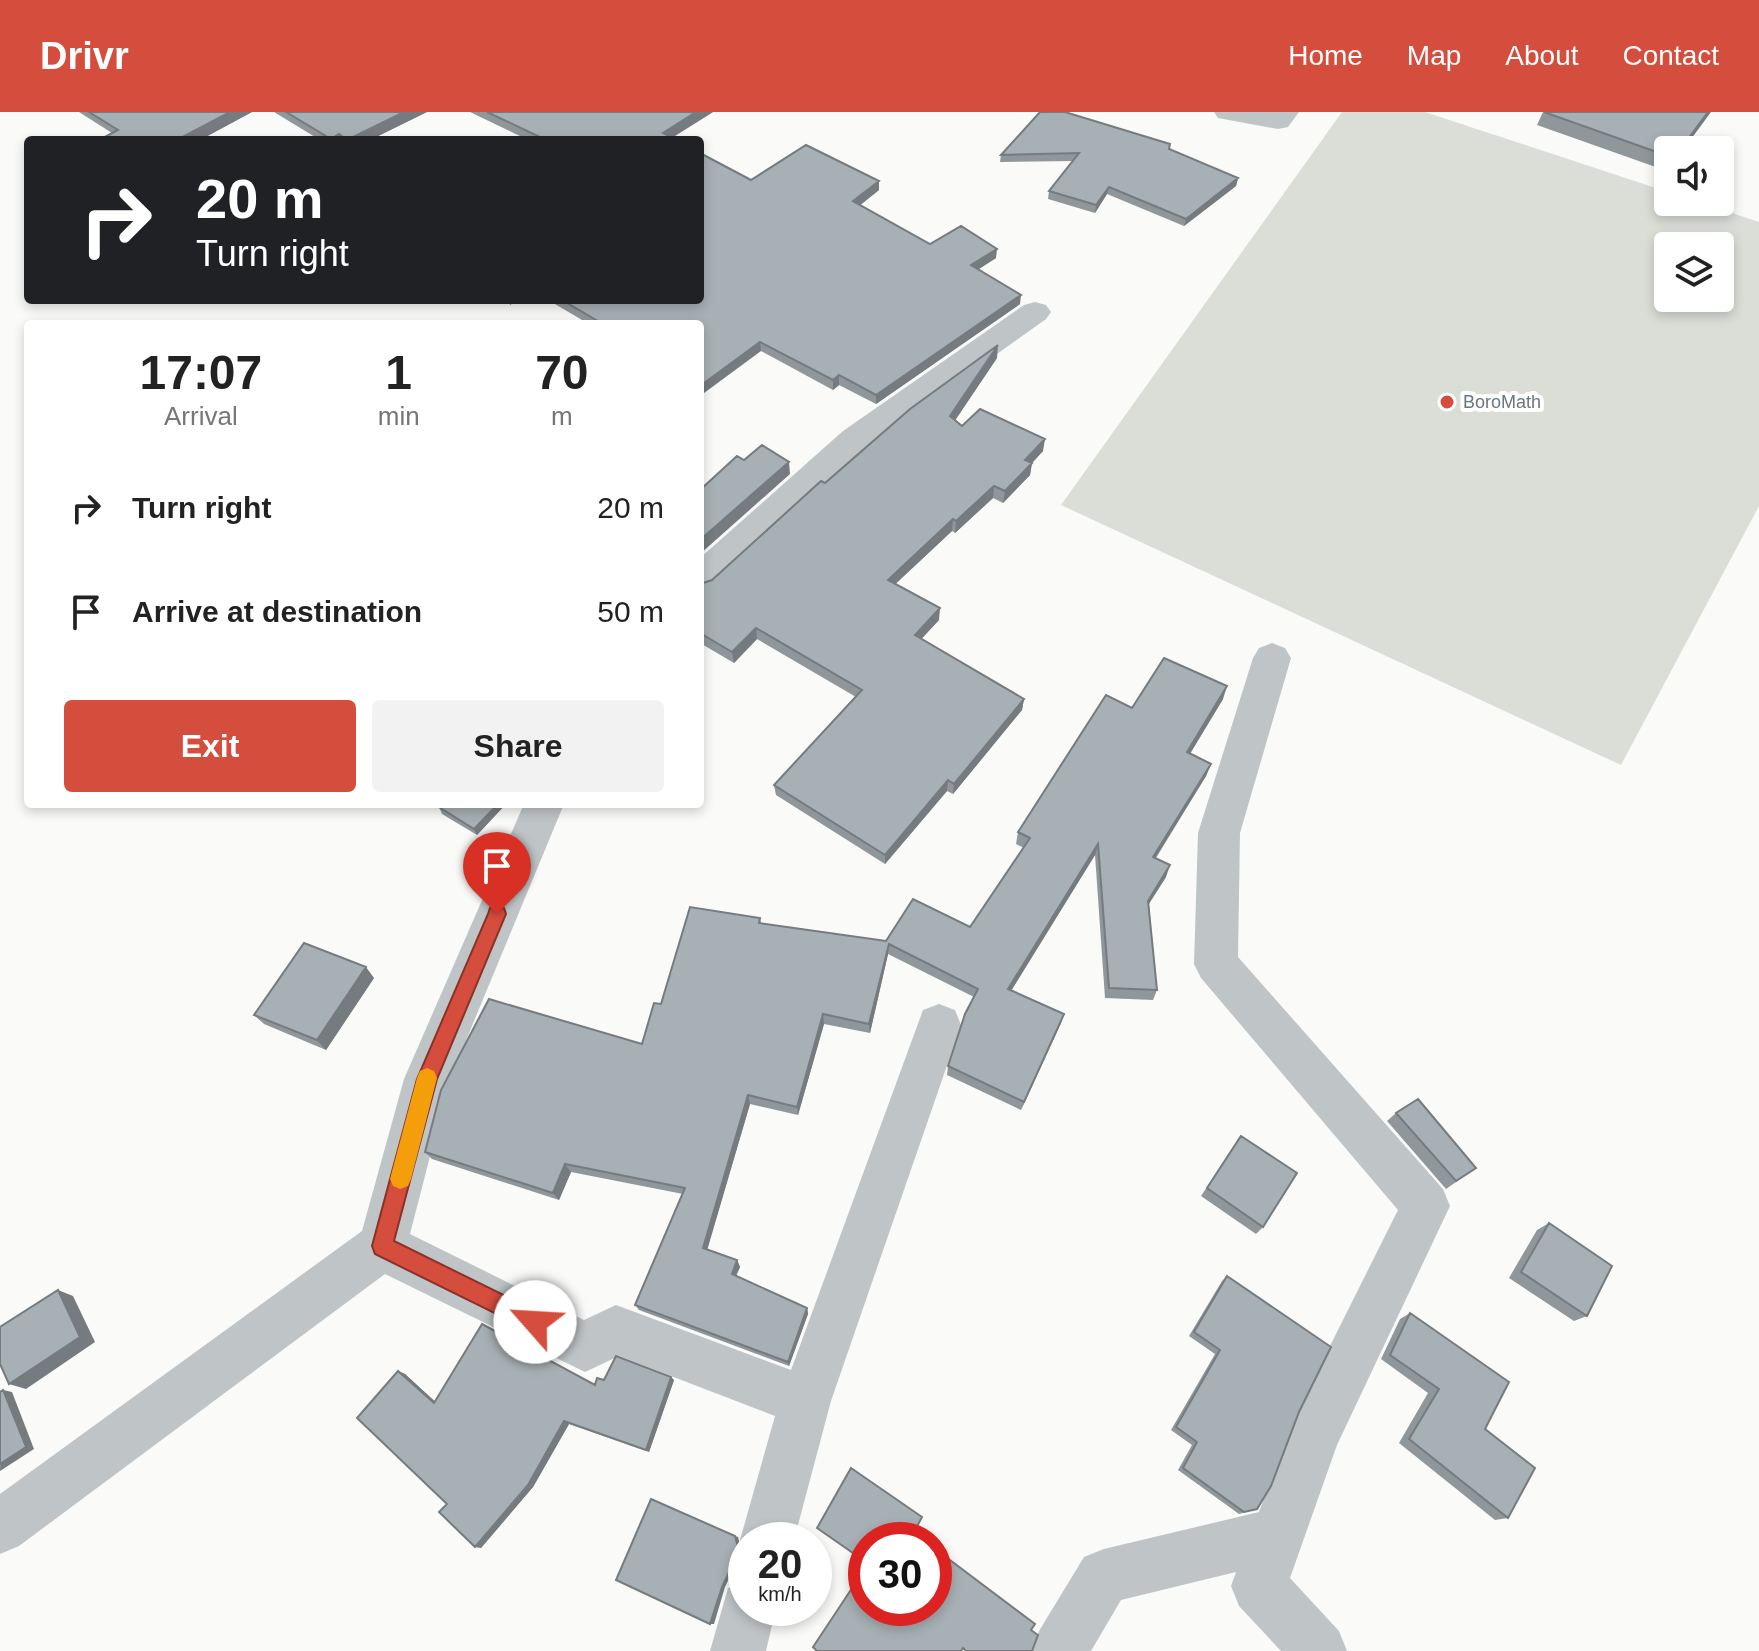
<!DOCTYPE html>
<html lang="en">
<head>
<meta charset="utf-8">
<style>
	body { margin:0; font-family:Arial,sans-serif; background:#f2f2f2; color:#222; height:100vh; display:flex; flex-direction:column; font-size:30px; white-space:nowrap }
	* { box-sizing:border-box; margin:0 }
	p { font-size:26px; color:#767676 }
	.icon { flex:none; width:44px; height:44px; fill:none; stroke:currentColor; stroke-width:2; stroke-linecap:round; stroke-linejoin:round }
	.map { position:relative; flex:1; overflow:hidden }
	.drawer { position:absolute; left:24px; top:208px; width:680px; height:488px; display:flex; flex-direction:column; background:#fff; border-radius:8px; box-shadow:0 4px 12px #0003 }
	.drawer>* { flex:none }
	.hud { position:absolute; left:24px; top:24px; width:680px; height:168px; border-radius:8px; box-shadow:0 4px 12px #0003; background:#202124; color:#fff; overflow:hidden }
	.fabs { position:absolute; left:1654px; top:24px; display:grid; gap:16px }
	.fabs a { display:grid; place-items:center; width:80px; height:80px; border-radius:8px; background:#fff; box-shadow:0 4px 12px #0003; font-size:40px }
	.speed { position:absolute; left:728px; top:1410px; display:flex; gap:16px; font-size:40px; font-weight:700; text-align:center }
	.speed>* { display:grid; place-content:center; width:104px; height:104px; border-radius:50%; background:#fff; box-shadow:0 4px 12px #0003; line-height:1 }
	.speed small { font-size:20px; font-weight:400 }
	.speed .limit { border:12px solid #d22; background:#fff; color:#111 }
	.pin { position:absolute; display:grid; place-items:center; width:68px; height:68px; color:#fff; margin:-82px -34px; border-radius:50% 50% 50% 0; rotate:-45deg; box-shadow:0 0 8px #0007 }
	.pin .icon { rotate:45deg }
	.me { position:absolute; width:88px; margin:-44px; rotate:296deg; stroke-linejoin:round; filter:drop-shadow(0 0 6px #0008) }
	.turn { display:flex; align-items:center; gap:28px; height:168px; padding:0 40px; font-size:36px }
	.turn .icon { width:104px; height:104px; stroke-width:2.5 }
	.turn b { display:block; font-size:56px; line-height:68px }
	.eta { display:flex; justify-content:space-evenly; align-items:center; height:136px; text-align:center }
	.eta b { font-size:48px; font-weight:700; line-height:56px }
	.action { display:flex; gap:16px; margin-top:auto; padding:16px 40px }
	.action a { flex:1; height:92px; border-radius:8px; background:#d54d3d; color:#fff; font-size:32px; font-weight:700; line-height:92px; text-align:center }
	.action a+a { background:#f2f2f2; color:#222 }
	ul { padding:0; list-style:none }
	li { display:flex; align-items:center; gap:24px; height:104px; padding:0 40px }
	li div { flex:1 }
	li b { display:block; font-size:30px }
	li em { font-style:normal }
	header { display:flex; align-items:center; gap:48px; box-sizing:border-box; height:112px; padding:0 40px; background:#d54d3d; color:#fff }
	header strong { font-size:38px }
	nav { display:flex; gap:44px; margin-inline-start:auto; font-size:28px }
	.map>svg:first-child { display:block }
	.green { fill:#dbded7; fill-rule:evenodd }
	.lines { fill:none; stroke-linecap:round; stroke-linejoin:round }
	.minor { fill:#bfc5c7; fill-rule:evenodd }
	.wall { fill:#90979b }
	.shaded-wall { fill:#757b7e }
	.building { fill:#a7b0b4; stroke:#757b7e; stroke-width:2 }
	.route { fill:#d54d3d; stroke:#8a3228; stroke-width:2 }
	.slow { fill:#f59e0b }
	.poi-dot { fill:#d54d3d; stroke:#fff; stroke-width:3 }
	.labels { text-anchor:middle; stroke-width:8; stroke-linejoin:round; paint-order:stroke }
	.far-poi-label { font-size:18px; fill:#677980; stroke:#fff; text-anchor:start }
</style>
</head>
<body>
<header>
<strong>Drivr</strong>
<nav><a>Home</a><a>Map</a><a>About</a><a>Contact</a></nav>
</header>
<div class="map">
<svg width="1759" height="1539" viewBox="0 0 1759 1539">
	<rect width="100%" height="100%" fill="#fafaf8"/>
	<!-- green -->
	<path class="green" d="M1342 0H1425L1668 80V90H1699L1759 110V394L1621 653 1061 393ZM1668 134H1720V186H1668Z"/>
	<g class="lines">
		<!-- minor -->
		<path class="minor" d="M1214 0H1299L1288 15 1278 17 1218 6Z
			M1035 190 1046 193 1051 200 1046 207 867 335 713 477 700 481V446L843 319 1024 193Z
			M1272 531 1285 536 1291 546 1240 721 1238 845 1443 1077 1450 1094 1337 1333 1290 1466 1339 1519 1347 1539H1281L1239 1494 1231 1474 1236 1460 1121 1488 1091 1539H1031L1039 1519 1084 1445 1104 1437 1259 1400 1295 1304 1398 1098 1201 866 1194 852 1198 721 1253 546 1259 536Z
			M524 692H564L450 967 410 1122 584 1208 616 1193 791 1258 923 898 939 892 955 898 961 913 831 1289 794 1428H746V1443L740 1428 775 1304 619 1244 585 1260 385 1162 19 1434 0 1442V1382L362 1119 404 967Z
			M746 1469V1496H776L766 1539H710L728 1476Z"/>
	</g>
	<!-- wall -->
	<path class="wall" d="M79 0H252L200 28H102L112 21Z
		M274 0H427L370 28H320Z
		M470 0H713L672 26 676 28H528Z
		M1543 0 1668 38V58L1667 59 1537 13Z
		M1169 37 1238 66 1236 74 1184 114 1107 82 1095 101 1048 87 1049 79 1073 49 1000 50 1001 43Z
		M751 68 879 78 860 93 930 132 996 146 979 157 1020 192 876 292 839 273 833 278 761 239 700 212H589L548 188H700Z
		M997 246 955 308 962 314 1043 339 1032 351 1030 363 1003 391 993 386 955 421 952 419 895 472 939 508 921 527 1024 587 1022 598 953 682 947 679 885 752 776 683 774 673 856 585 757 527 734 551 700 531V472L712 468 825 371Z
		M1223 587 1190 642 1211 652 1206 664 1156 746 1166 765 1149 792 1157 878 1153 888 1105 886 1095 743 1011 879 1061 911 1021 998 947 963 948 954 974 885 888 842 870 921 824 912 798 1003 750 992 707 1137 737 1148 740 1155 736 1164 807 1196 808 1202 789 1254 639 1198 635 1193 683 1082 571 1060 559 1088 432 1047 425 1040 642 932 661 892 760 806 761 811 886 829 970 815 1024 736 1016 732 1018 720 1132 596Z
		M442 692H506L477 723 442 702 439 695Z
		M374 866 326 938 264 912 254 903Z
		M1396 1001 1476 1056 1446 1077 1387 1009Z
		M1241 1024 1263 1115 1256 1122 1201 1084Z
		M1549 1111 1587 1204 1574 1209 1509 1166 1537 1118Z
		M1227 1164 1299 1300 1257 1397 1239 1402 1178 1358 1192 1333 1171 1318 1215 1242 1189 1224 1222 1169Z
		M1410 1201 1485 1317 1508 1406 1495 1408 1399 1331 1428 1281 1381 1247 1400 1207Z
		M398 1259 405 1262 435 1290 595 1273 604 1268 671 1265 674 1268 649 1340 569 1312 533 1375 481 1436 447 1392Z"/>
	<!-- shaded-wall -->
	<path class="shaded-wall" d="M230 0H252L200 28H177Z
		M404 0H427L370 28H347Z
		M696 0H713L668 28 663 21Z
		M1708 0H1711L1683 38H1680Z
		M339 22 341 28H331V27Z
		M1238 66 1236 74 1184 114 1186 107Z
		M879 69V78L853 99V89Z
		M1109 75 1107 82 1095 101 1096 93Z
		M997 137 996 146 971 162V153Z
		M1021 183 1020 192 876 292V283Z
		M509 188H518L510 193Z
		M760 230 761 239 700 284V274Z
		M998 233 997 246 950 316V304Z
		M839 263V273L833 278V268Z
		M1045 327 1043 339 1032 351 1030 363 1003 391 1005 379 1025 348Z
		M789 350 790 362 700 442V428Z
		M994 374 993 386 955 421 956 409Z
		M953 407 952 419 887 480 888 468Z
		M940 496 939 508 914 535 915 523Z
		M756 516 757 527 734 551 732 540Z
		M1227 574 1223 587 1183 653 1187 640Z
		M1024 587 1022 598 953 682 954 672Z
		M1211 652 1206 664 1149 756 1153 745Z
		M948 668 947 679 885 752V743Z
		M498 692H506L477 723 474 717Z
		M1098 732 1095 743 1006 887 1008 877Z
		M1170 753 1166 765 1144 799 1148 789Z
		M889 832 888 842 870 921 869 912Z
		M366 855 374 866 326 938 317 928Z
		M823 902 824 912 798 1003 797 995Z
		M1064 902 1061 911 1021 998 1024 990Z
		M748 983 750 992 706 1142 703 1136Z
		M565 1052 571 1060 559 1088 553 1081Z
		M737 1148 740 1155 734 1168 732 1162Z
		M58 1178 73 1184 95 1230 26 1277 9 1272Z
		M807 1196 808 1202 789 1254 788 1250Z
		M398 1259 405 1262 440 1294 434 1291Z
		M671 1265 674 1268 649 1340 646 1338Z
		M3 1278 12 1280 34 1337 0 1359Z
		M564 1309 569 1312 533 1375 481 1436 475 1435Z
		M735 1424 738 1425 742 1440 725 1475 714 1512H710Z"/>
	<!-- building -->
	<path class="building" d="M89 0H230L177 28H103L101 27 118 18Z
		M286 0H404L347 28 339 22 331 27Z
		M487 0H696L663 21 676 28H546Z
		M1040 0H1065L1170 32 1169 37 1238 66 1186 107 1109 75 1096 93 1049 79 1079 41 1001 43Z
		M1544 0H1708L1680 38H1668V44Z
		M806 33 879 69 853 89 930 132 961 114 997 137 971 153 1021 183 876 283 839 263 833 268 760 230 700 274V212H603L562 188H700V41L751 68Z
		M998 233 950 304 962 314 980 297 1045 327 1025 348 1032 351 1005 379 994 374 956 409 953 407 888 468 940 496 915 523 1024 587 954 672 948 668 885 743 774 673 862 578 756 516 732 540 700 521V472L712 468 821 369 825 371 910 297Z
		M762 333 789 350 700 428V378L737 344 744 348Z
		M1164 546 1227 574 1187 640 1211 652 1153 745 1170 753 1148 789 1157 878 1109 876 1098 732 1008 877 1064 902 1024 990 948 954 965 902 978 877 889 832 869 912 823 902 797 995 748 983 703 1136 737 1148 732 1162 807 1196 788 1250 635 1193 685 1076 565 1052 553 1081 425 1040 441 978 489 887 642 932 654 891 661 892 690 795 760 806 759 811 886 829 913 787 970 815 1030 726 1018 720 1106 583 1132 596Z
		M442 692H498L474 717 439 695Z
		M304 831 366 855 317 928 254 903Z
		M1418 987 1476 1056 1456 1069 1396 1001Z
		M1241 1024 1297 1061 1263 1115 1207 1076Z
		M1549 1111 1612 1154 1587 1204 1521 1160Z
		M1227 1164 1331 1235 1299 1300 1271 1374 1257 1397 1244 1400 1183 1356 1197 1330 1176 1315 1220 1238 1194 1220Z
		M58 1178 80 1225 9 1272 0 1252V1215Z
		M1410 1201 1509 1270 1485 1317 1535 1356 1508 1406 1409 1327 1439 1277 1390 1243Z
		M482 1212 595 1273 597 1266 604 1268 616 1244 671 1265 646 1338 564 1309 528 1373 475 1435 439 1400 447 1392 357 1306 398 1259 434 1291Z
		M3 1278 26 1335 0 1352V1280Z
		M851 1356 922 1405 914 1420 924 1428H866V1450L817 1416Z
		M651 1387 735 1424 739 1439 722 1475 710 1512 616 1468Z
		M934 1436 1035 1512 1031 1518 1038 1523 1032 1539H966L963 1536 961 1539H817L813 1535 866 1455V1496H934Z"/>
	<!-- route -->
	<path class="route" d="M497 794 504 796 506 802 437 967 394 1129 542 1202 546 1210 542 1218 535 1221 375 1142 372 1134 417 967 488 802 490 796Z"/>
	<!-- slow -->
	<path class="slow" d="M427 956 434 959 437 966 411 1067 408 1074 400 1077 393 1074 390 1067 417 966 420 959Z"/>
	<!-- markers -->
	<circle class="poi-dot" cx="1447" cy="290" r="8"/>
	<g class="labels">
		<!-- far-poi labels -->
		<g class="far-poi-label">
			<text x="1463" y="296">BoroMath</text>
		</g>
	</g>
</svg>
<div class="fabs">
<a><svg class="icon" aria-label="sound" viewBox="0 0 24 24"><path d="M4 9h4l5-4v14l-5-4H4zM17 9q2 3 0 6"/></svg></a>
<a><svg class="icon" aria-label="layers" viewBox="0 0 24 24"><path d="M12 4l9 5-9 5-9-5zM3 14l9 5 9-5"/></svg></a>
</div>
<div class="speed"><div>20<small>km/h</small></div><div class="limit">30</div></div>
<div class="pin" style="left:497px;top:802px;background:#d93025"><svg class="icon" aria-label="arrive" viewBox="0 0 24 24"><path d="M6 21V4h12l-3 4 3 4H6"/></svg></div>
<svg class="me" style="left:535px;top:1210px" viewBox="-20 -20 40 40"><circle r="19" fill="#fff"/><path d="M0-13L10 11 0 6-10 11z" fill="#d54d3d"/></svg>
<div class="hud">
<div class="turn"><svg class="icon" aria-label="right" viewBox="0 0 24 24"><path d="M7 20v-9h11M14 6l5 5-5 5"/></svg><div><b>20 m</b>Turn right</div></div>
</div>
<section class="drawer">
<div class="eta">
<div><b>17:07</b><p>Arrival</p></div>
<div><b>1</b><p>min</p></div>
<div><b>70</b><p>m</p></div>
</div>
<ul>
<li><svg class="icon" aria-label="right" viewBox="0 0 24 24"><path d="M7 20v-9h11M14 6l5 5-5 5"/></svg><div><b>Turn right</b></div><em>20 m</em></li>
<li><svg class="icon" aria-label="arrive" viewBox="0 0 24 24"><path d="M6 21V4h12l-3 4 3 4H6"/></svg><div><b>Arrive at destination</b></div><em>50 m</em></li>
</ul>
<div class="action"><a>Exit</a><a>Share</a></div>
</section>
</div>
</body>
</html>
